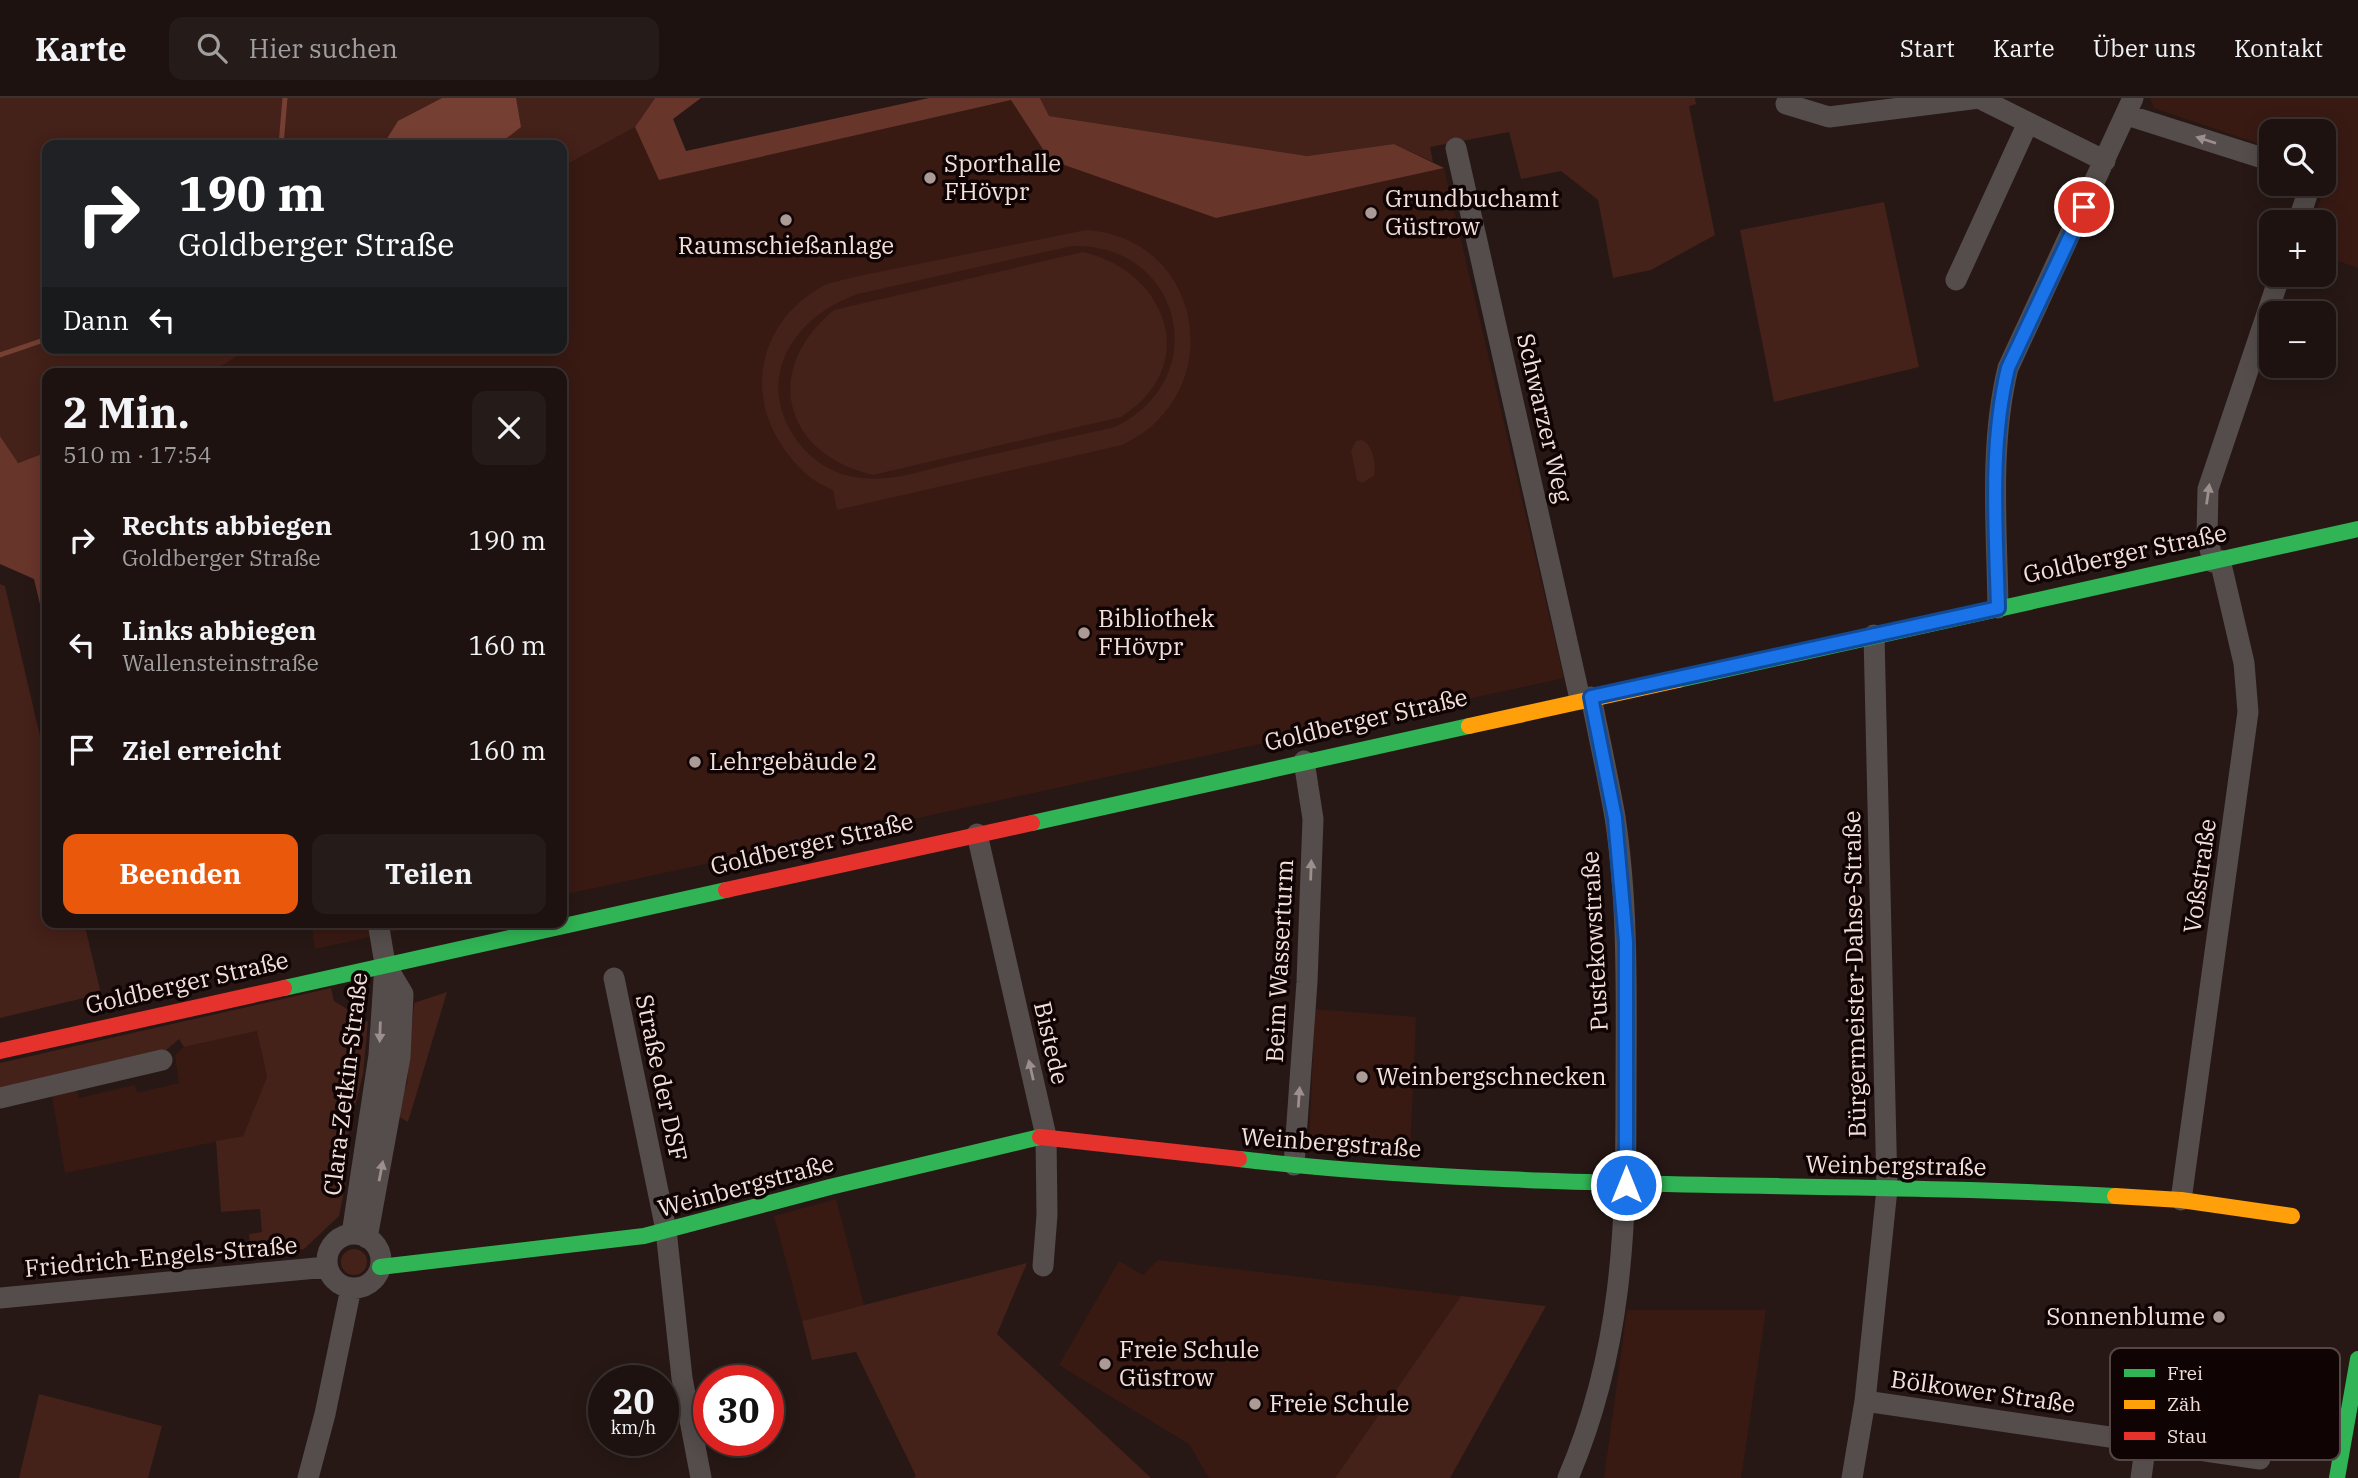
<!DOCTYPE html>
<html lang="de">
<head>
<meta charset="utf-8">
<style>
	body { margin:0; font-family:"IBM Plex Serif",serif; background:#251b19; color:#f1f3f6; height:100vh; display:flex; flex-direction:column; font-size:26px; white-space:nowrap }
	* { box-sizing:border-box; margin:0 }
	p { font-size:23px; color:#a09e9f }
	.icon { flex:none; width:38px; height:38px; fill:none; stroke:currentColor; stroke-width:2; stroke-linecap:round; stroke-linejoin:round }
	.map { position:relative; flex:1; overflow:hidden }
	.panel { position:absolute; left:42px; top:270px; width:525px; height:560px; display:flex; flex-direction:column; background:#1d1210; border-radius:14px; box-shadow:0 4px 18px #0003,0 0 0 2px #3b3230 }
	.panel>* { flex:none }
	.top-card { position:absolute; left:42px; top:42px; width:525px; height:214px; border-radius:14px; box-shadow:0 4px 18px #0003,0 0 0 2px #3b3230; background:#202124; color:#fff; overflow:hidden }
	.fabs { position:absolute; left:2259px; top:21px; display:grid; gap:14px }
	.fabs a { display:grid; place-items:center; width:77px; height:77px; border-radius:14px; background:#1d1210; box-shadow:0 4px 18px #0003,0 0 0 2px #3b3230; font-size:35px }
	.speed { position:absolute; left:588px; top:1267px; display:flex; gap:14px; font-size:35px; font-weight:700; text-align:center }
	.speed>* { display:grid; place-content:center; width:91px; height:91px; border-radius:50%; background:#1d1210; box-shadow:0 4px 18px #0003,0 0 0 2px #3b3230; line-height:1 }
	.speed small { font-size:18px; font-weight:400 }
	.speed .limit { border:10px solid #d22; background:#fff; color:#111 }
	.pin { position:absolute; display:grid; place-items:center; width:60px; height:60px; color:#fff; margin:-30px; border:4px solid #fff; border-radius:50%; box-shadow:0 2px 7px #0007 }
	.me { position:absolute; width:77px; margin:-38px; rotate:0deg; stroke-linejoin:round; filter:drop-shadow(0 0 5px #0008) }
	.turn { display:flex; align-items:center; gap:24px; height:147px; padding:0 21px; font-size:32px }
	.turn .icon { width:91px; height:91px; stroke-width:2.5 }
	.turn b { display:block; font-size:49px; line-height:60px }
	.then { display:flex; align-items:center; height:66px; padding:0 21px; background:#0003; gap:14px; font-size:26px }
	.round { display:grid; place-items:center; flex:none; width:74px; height:74px; border-radius:14px; background:#251b19 }
	.head { display:flex; align-items:center; justify-content:space-between; height:119px; padding:0 21px }
	h1 { font-size:42px; font-weight:800; line-height:52px }
	.primary-button { display:flex; gap:14px; margin-top:auto; padding:14px 21px }
	.primary-button a { flex:1; height:80px; border-radius:14px; background:#ea580c; color:#fff; font-size:28px; font-weight:800; line-height:80px; text-align:center }
	.primary-button a+a { background:#251b19; color:#f1f3f6 }
	ul { padding:0; list-style:none }
	li { display:flex; align-items:center; gap:21px; height:105px; padding:0 21px }
	li div { flex:1 }
	li b { display:block; font-size:26px }
	li em { font-style:normal }
	header { display:flex; align-items:center; gap:42px; box-sizing:border-box; height:98px; padding:0 35px; background:#1d1210; border-bottom:2px solid #3b3230 }
	header strong { font-size:33px }
	nav { display:flex; gap:38px; margin-inline-start:auto; font-size:24px }
	.search { width:490px; height:63px; background:#251b19; display:flex; align-items:center; gap:18px; box-sizing:border-box; padding:0 24px; border-radius:14px; color:#a09e9f; font-size:26px }
	.map>svg:first-child { display:block }
	.built { fill:#381a13 }
	.green { fill:#442119; fill-rule:evenodd }
	.forest { fill:#68352a }
	.water { fill:#753f33 }
	.lines { fill:none; stroke-linecap:round; stroke-linejoin:round }
	.stream { stroke:#753f33; stroke-width:5 }
	.street { stroke:#544d4c; stroke-width:21 }
	.fast { stroke:#30b455; stroke-width:16 }
	.slow { stroke:#ff9f0a; stroke-width:16 }
	.jam { stroke:#e5322d; stroke-width:16 }
	.oneway { fill:#9c8f8c }
	.route-casing { stroke:#114b97; stroke-width:18 }
	.route { stroke:#1a73e8; stroke-width:12 }
	.poi-dot { fill:#ac9a96; stroke:#0f0403; stroke-width:2.5 }
	.labels { text-anchor:middle; stroke-width:7; stroke-linejoin:round; paint-order:stroke }
	.poi-label { font-size:24px; fill:#f3e0db; stroke:#0f0403; text-anchor:start }
	.street-label { font-size:24px; fill:#f3e0db; stroke:#0f0403 }
	.key { fill:#0f0403; stroke:#534644; stroke-width:2 }
	.key-label { font-size:19px; fill:#f3e0db }
</style>
</head>
<body>
<header>
<strong>Karte</strong>
<div class="search"><svg class="icon" aria-label="search" viewBox="0 0 24 24"><circle cx="10" cy="10" r="6"/><path d="M15 15l6 6"/></svg>Hier suchen</div>
<nav><a>Start</a><a>Karte</a><a>Über uns</a><a>Kontakt</a></nav>
</header>
<div class="map">
<svg width="2358" height="1380" viewBox="0 0 2358 1380">
	<rect width="100%" height="100%" fill="#271815"/>
	<!-- built -->
	<path class="built" d="M2150 0H2358V170L2324 158V124H2313L2326 85 2324 33H2272L2271 50 2154 10Z
		M1011 2 1051 62 1216 120 1444 70 1564 580 562 797V275H211L249 250H562V69L635 29 659 82Z
		M311 824H438L315 851Z
		M1315 911 1416 919 1410 1058 1316 1052 1309 1048Z
		M257 933 267 979 243 1038 65 1075 52 998 77 992 79 1000 135 987 137 995 179 985 175 957 184 949Z
		M836 1101 864 1207 802 1223 774 1118Z
		M1158 1162 1461 1198 1335 1380H1209L1189 1346 1059 1267 1119 1163 1143 1177Z
		M1627 1212H1766L1741 1380H1604Z"/>
	<!-- green -->
	<path class="green" d="M0 0H655L635 29 562 69V47H47V250H249L211 275H47V354L17 365 0 338Z
		M1040 0H1695L1696 6 1689 8 1715 137 1651 172 1613 180 1598 102 1561 73 1521 81 1509 34 1430 49 1433 64 1394 46 1307 58 1049 18Z
		M1884 104 1919 269 1774 304 1740 132Z
		M1086 132C1206 140 1229 298 1122 347L837 412 833 392C810 383 796 368 782 348 744 291 762 221 823 188 832 184 844 182 854 179ZM1072 148C1182 145 1215 281 1115 329 1062 341 1008 353 954 365 924 372 892 384 861 380 835 377 814 365 798 344 752 282 793 218 858 196Z
		M1083 154C1167 173 1202 268 1121 319L873 377C782 356 762 271 834 212Z
		M1362 342C1374 349 1376 365 1374 378L1362 385 1357 382 1351 353 1356 343Z
		M0 486 5 488 47 668V824H84L101 896 0 920Z
		M331 890 334 903 368 924 363 976 345 1049 346 1084 339 1118 304 1151 276 1154 250 1147 249 1136 262 1134 260 1111 221 1114 216 1043 243 1038 267 979 257 933 184 949 179 941 163 955 0 992V965Z
		M447 894 408 1024 396 1017 407 985 414 905Z
		M341 1164a13 13 0 1 1 26 0a13 13 0 1 1-26 0Z
		M1027 1165 997 1236 1151 1380H913L916 1378 856 1254 812 1262 802 1223Z
		M1461 1198 1546 1208 1450 1380H1335Z
		M39 1296 162 1328 148 1380H19Z"/>
	<!-- forest -->
	<path class="forest" d="M655 0H701L673 21 686 53 929 0H1040L1049 18 1307 58 1394 46 1444 70 1216 120 1050 62 1011 2 659 82 635 29Z
		M0 338 18 365 47 354V536L34 481 0 466Z"/>
	<!-- water -->
	<path class="water" d="M442 0H516L521 29 498 47H383L398 23Z"/>
	<g class="lines">
		<!-- stream -->
		<path class="stream" d="M281 47 285 0
			M0 257 47 241"/>
		<!-- street -->
		<path class="street" d="M1786 6 1829 19 1979 0 2105 63
			M2127 17 2272 63
			M1456 50 1580 601
			M2298 124 2308 94 2305 86
			M1956 182 2028 25
			M2213 464 2207 438 2208 391 2280 177
			M1998 510C1997 431 1989 348 2008 270L2133 0
			M977 736 1046 1038 1047 1117 1043 1168
			M614 880 666 1132 682 1280 701 1380
			M0 1000 162 962
			M1294 1067 1307 884 1313 721 1304 663
			M2181 1102 2248 614 2244 565 2220 462
			M352 1136 379 957 385 866 378 824
			M327 1163a27 27 0 1 1 54 0a27 27 0 1 1-54 0Z
			M367 1140 400 959 403 896 385 866
			M0 1200 327 1169
			M1865 1303 2260 1361
			M308 1380 325 1316 351 1190
			M1568 1380C1622 1254 1626 1134 1626 1000 1626 906 1629 811 1615 719 1608 679 1599 639 1591 599
			M1852 1380 1865 1303 1887 1091 1874 537
			M2141 1380 2146 1344"/>
		<!-- fast -->
		<path class="fast" d="M1678 582 2358 431
			M1032 725 1469 628
			M284 890 726 792
			M1239 1061C1529 1095 1823 1082 2115 1098
			M380 1169 644 1138 830 1089 1040 1039
			M2337 1380 2358 1261"/>
		<!-- slow -->
		<path class="slow" d="M1469 628 1678 582
			M2115 1098 2181 1102 2292 1118"/>
		<!-- jam -->
		<path class="jam" d="M726 792 1032 725
			M0 953 284 890
			M1040 1039 1239 1061"/>
	</g>
	<!-- one-way arrows -->
	<defs><path id="oneway-solid" d="M-6-.8H1V-3.2L6.5 0L1 3.2V.8H-6Z" transform="scale(1.75)"/></defs>
	<g class="oneway">
		<use href="#oneway-solid" transform="translate(2206 42) rotate(-162)"/>
		<use href="#oneway-solid" transform="translate(2208 396) rotate(-82)"/>
		<use href="#oneway-solid" transform="translate(1311 772) rotate(-88)"/>
		<use href="#oneway-solid" transform="translate(380 934) rotate(92)"/>
		<use href="#oneway-solid" transform="translate(1031 972) rotate(-103)"/>
		<use href="#oneway-solid" transform="translate(1299 999) rotate(-86)"/>
		<use href="#oneway-solid" transform="translate(381 1073) rotate(-79)"/>
	</g>
	<g class="lines">
		<defs>
			<path id="route" d="M1626 1087V844L1615 720 1591 599 1998 510C1996 431 1989 348 2008 270L2084 109"/>
		</defs>
		<!-- route casing -->
		<use href="#route" class="route-casing"/>
		<!-- route -->
		<use href="#route" class="route"/>
	</g>
	<!-- markers -->
	<g class="poi-dot">
		<circle cx="930" cy="80" r="7"/>
		<circle cx="1371" cy="115" r="7"/>
		<circle cx="786" cy="122" r="7"/>
		<circle cx="1084" cy="535" r="7"/>
		<circle cx="695" cy="664" r="7"/>
		<circle cx="1362" cy="979" r="7"/>
		<circle cx="2219" cy="1219" r="7"/>
		<circle cx="1105" cy="1266" r="7"/>
		<circle cx="1255" cy="1306" r="7"/>
	</g>
	<g class="labels">
		<!-- poi labels -->
		<g class="poi-label">
			<text x="944" y="74">Sporthalle<tspan x="944" dy="28">FHövpr</tspan></text>
			<text x="1385" y="109">Grundbuchamt<tspan x="1385" dy="28">Güstrow</tspan></text>
			<text x="786" y="156" text-anchor="middle">Raumschießanlage</text>
			<text x="1098" y="529">Bibliothek<tspan x="1098" dy="28">FHövpr</tspan></text>
			<text x="709" y="672">Lehrgebäude 2</text>
			<text x="1376" y="987">Weinbergschnecken</text>
			<text x="2205" y="1227" text-anchor="end">Sonnenblume</text>
			<text x="1119" y="1260">Freie Schule<tspan x="1119" dy="28">Güstrow</tspan></text>
			<text x="1269" y="1314">Freie Schule</text>
		</g>
		<!-- street labels -->
		<g class="street-label">
			<text transform="translate(1544 320) rotate(77)" y="8">Schwarzer Weg</text>
			<text transform="translate(2125 456) rotate(-12)" y="8">Goldberger Straße</text>
			<text transform="translate(1366 622) rotate(-13)" y="8">Goldberger Straße</text>
			<text transform="translate(812 746) rotate(-13)" y="8">Goldberger Straße</text>
			<text transform="translate(2200 778) rotate(-82)" y="8">Voßstraße</text>
			<text transform="translate(1595 843) rotate(-93)" y="8">Pustekowstraße</text>
			<text transform="translate(1280 863) rotate(-87)" y="8">Beim Wasserturm</text>
			<text transform="translate(1855 876) rotate(-91)" y="8">Bürgermeister-Dahse-Straße</text>
			<text transform="translate(187 885) rotate(-13)" y="8">Goldberger Straße</text>
			<text transform="translate(1051 945) rotate(77)" y="8">Bistede</text>
			<text transform="translate(661 980) rotate(78)" y="8">Straße der DSF</text>
			<text transform="translate(346 986) rotate(-83)" y="8">Clara-Zetkin-Straße</text>
			<text transform="translate(1331 1045) rotate(4)" y="8">Weinbergstraße</text>
			<text transform="translate(1896 1068) rotate(1)" y="8">Weinbergstraße</text>
			<text transform="translate(746 1088) rotate(-15)" y="8">Weinbergstraße</text>
			<text transform="translate(161 1159) rotate(-5)" y="8">Friedrich-Engels-Straße</text>
			<text transform="translate(1983 1294) rotate(8)" y="8">Bölkower Straße</text>
		</g>
	</g>
	<!-- legend -->
	<rect x="2110" y="1250" width="230" height="112" rx="10" class="key"/>
	<rect x="2124" y="1271" width="31" height="8" fill="#30b455"/>
	<rect x="2124" y="1302" width="31" height="9" fill="#ff9f0a"/>
	<rect x="2124" y="1334" width="31" height="8" fill="#e5322d"/>
	<g class="key-label">
		<text x="2167" y="1282">Frei</text>
		<text x="2167" y="1313">Zäh</text>
		<text x="2167" y="1345">Stau</text>
	</g>
</svg>
<div class="fabs">
<a><svg class="icon" aria-label="search" viewBox="0 0 24 24"><circle cx="10" cy="10" r="6"/><path d="M15 15l6 6"/></svg></a>
<a>+</a>
<a>−</a>
</div>
<div class="speed"><div>20<small>km/h</small></div><div class="limit">30</div></div>
<div class="pin" style="left:2084px;top:109px;background:#d93025"><svg class="icon" aria-label="arrive" viewBox="0 0 24 24"><path d="M6 21V4h12l-3 4 3 4H6"/></svg></div>
<svg class="me" style="left:1626px;top:1087px" viewBox="-20 -20 40 40"><circle r="17" fill="#1a73e8" stroke="#fff" stroke-width="3"/><path d="M0-11L8 9 0 5-8 9z" fill="#fff"/></svg>
<div class="top-card">
<div class="turn"><svg class="icon" aria-label="right" viewBox="0 0 24 24"><path d="M7 20v-9h11M14 6l5 5-5 5"/></svg><div><b>190 m</b>Goldberger Straße</div></div>
<div class="then">Dann<svg class="icon" aria-label="left" viewBox="0 0 24 24"><path d="M17 20v-9H6M10 6l-5 5 5 5"/></svg></div>
</div>
<section class="panel">
<div class="head"><div><h1>2 Min.</h1><p>510 m · 17:54</p></div><a class="round"><svg class="icon" aria-label="close" viewBox="0 0 24 24"><path d="M6 6l12 12M18 6L6 18"/></svg></a></div>
<ul>
<li><svg class="icon" aria-label="right" viewBox="0 0 24 24"><path d="M7 20v-9h11M14 6l5 5-5 5"/></svg><div><b>Rechts abbiegen</b><p>Goldberger Straße</p></div><em>190 m</em></li>
<li><svg class="icon" aria-label="left" viewBox="0 0 24 24"><path d="M17 20v-9H6M10 6l-5 5 5 5"/></svg><div><b>Links abbiegen</b><p>Wallensteinstraße</p></div><em>160 m</em></li>
<li><svg class="icon" aria-label="arrive" viewBox="0 0 24 24"><path d="M6 21V4h12l-3 4 3 4H6"/></svg><div><b>Ziel erreicht</b></div><em>160 m</em></li>
</ul>
<div class="primary-button"><a>Beenden</a><a>Teilen</a></div>
</section>
</div>
</body>
</html>
